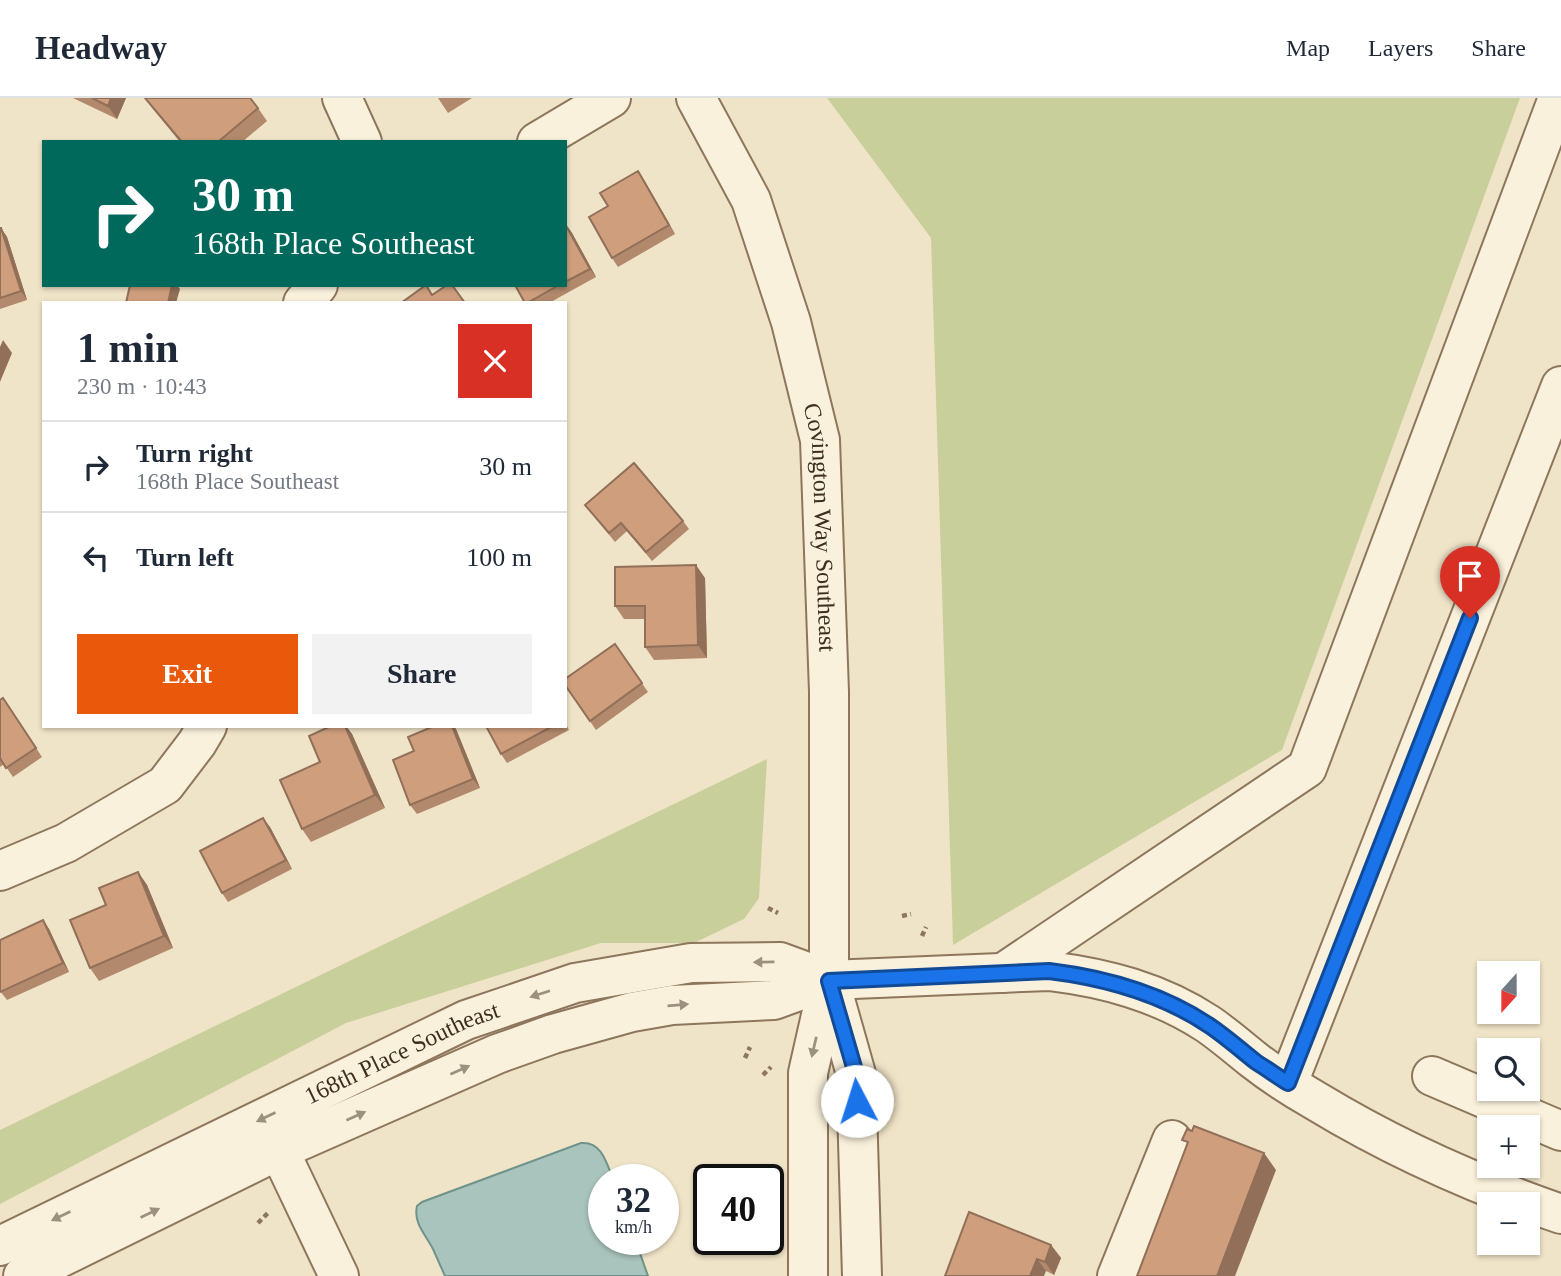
<!DOCTYPE html>
<html lang="en">
<head>
<meta charset="utf-8">
<style>
	body { margin:0; font-family:Georgia,serif; background:#f2f2f3; color:#1f2937; height:100vh; display:flex; flex-direction:column; font-size:26px; white-space:nowrap }
	* { box-sizing:border-box; margin:0 }
	p { font-size:23px; color:#747a83 }
	.icon { flex:none; width:38px; height:38px; fill:none; stroke:currentColor; stroke-width:2; stroke-linecap:round; stroke-linejoin:round }
	.map { position:relative; flex:1; overflow:hidden }
	.panel { position:absolute; left:42px; top:203px; width:525px; height:427px; display:flex; flex-direction:column; background:#fff; border-radius:0px; box-shadow:0 2px 5px #0004 }
	.panel>* { flex:none }
	.top-card { position:absolute; left:42px; top:42px; width:525px; height:147px; border-radius:0px; box-shadow:0 2px 5px #0004; background:#00695c; color:#fff; overflow:hidden }
	.needle { width:46px; rotate:201deg }
	.tools { position:absolute; left:1477px; top:863px; display:grid; gap:14px }
	.tools a { display:grid; place-items:center; width:63px; height:63px; border-radius:0px; background:#fff; box-shadow:0 2px 5px #0004; font-size:35px }
	.speed { position:absolute; left:588px; top:1066px; display:flex; gap:14px; font-size:35px; font-weight:700; text-align:center }
	.speed>* { display:grid; place-content:center; width:91px; height:91px; border-radius:50%; background:#fff; box-shadow:0 2px 5px #0004; line-height:1 }
	.speed small { font-size:18px; font-weight:400 }
	.speed .limit { border:4px solid #111; border-radius:10px; background:#fff; color:#111 }
	.pin { position:absolute; display:grid; place-items:center; width:60px; height:60px; color:#fff; margin:-72px -30px; border-radius:50% 50% 50% 0; rotate:-45deg; box-shadow:0 0 7px #0007 }
	.pin .icon { rotate:45deg }
	.me { position:absolute; width:77px; margin:-38px; rotate:355deg; stroke-linejoin:round; filter:drop-shadow(0 0 5px #0008) }
	.turn { display:flex; align-items:center; gap:24px; height:147px; padding:0 35px; font-size:32px }
	.turn .icon { width:91px; height:91px; stroke-width:2.5 }
	.turn b { display:block; font-size:49px; line-height:60px }
	.round { display:grid; place-items:center; flex:none; width:74px; height:74px; border-radius:0px; background:#f2f2f3 }
	.headline { display:flex; align-items:center; justify-content:space-between; height:119px; padding:0 35px }
	h1 { font-size:42px; font-weight:800; line-height:52px }
	.cta { display:flex; gap:14px; margin-top:auto; padding:14px 35px }
	.cta a { flex:1; height:80px; border-radius:0px; background:#ea580c; color:#fff; font-size:28px; font-weight:800; line-height:80px; text-align:center }
	.cta a+a { background:#f2f2f3; color:#1f2937 }
	ul { padding:0; list-style:none }
	li { display:flex; align-items:center; gap:21px; height:91px; padding:0 35px; border-top:2px solid #e0e1e3 }
	li div { flex:1 }
	li b { display:block; font-size:26px }
	li em { font-style:normal }
	header { display:flex; align-items:center; gap:42px; box-sizing:border-box; height:98px; padding:0 35px; background:#fff; border-bottom:2px solid #e0e1e3 }
	header strong { font-size:33px }
	nav { display:flex; gap:38px; margin-inline-start:auto; font-size:24px }
	.map>svg:first-child { display:block }
	.green { fill:#c9cf9b }
	.water { fill:#a9c4bc; stroke:#6f938a; stroke-width:2 }
	.lines { fill:none; stroke-linecap:round; stroke-linejoin:round }
	.minor-casing { stroke:#8d765c; stroke-width:42 }
	.path { stroke:#8d765c; stroke-width:4.5; stroke-dasharray:5 3.5; stroke-linecap:butt }
	.minor { stroke:#faf1dc; stroke-width:38 }
	.wall { fill:#b2896c }
	.shaded-wall { fill:#916f58 }
	.building { fill:#cf9f7d; stroke:#916f58; stroke-width:2 }
	.oneway { fill:#9c907e }
	.route-casing { stroke:#114b97; stroke-width:18 }
	.route { stroke:#1a73e8; stroke-width:12 }
	.labels { text-anchor:middle; stroke-width:7; stroke-linejoin:round; paint-order:stroke }
	.street-label { font-size:24px; fill:#3d2e20; stroke:#f7eed8 }
</style>
</head>
<body>
<header>
<strong>Headway</strong>
<nav><a>Map</a><a>Layers</a><a>Share</a></nav>
</header>
<div class="map">
<svg width="1561" height="1178" viewBox="0 0 1561 1178">
	<rect width="100%" height="100%" fill="#f0e4c8"/>
	<!-- green -->
	<path class="green" d="M827 0H1520L1282 652 953 847 931 140Z
		M767 661 759 800 744 821 694 845H601L346 925 0 1106V1032Z"/>
	<!-- water -->
	<path class="water" d="M581 1045C602 1043 607 1066 613 1081L604 1082V1141H635L648 1178H445C441 1169 437 1160 433 1151 426 1137 413 1125 417 1108L422 1104Z"/>
	<g class="lines">
		<defs>
			<g id="minor">
				<path d="M342 0 362 44"/>
				<path id="s1" d="M696 0 751 102 791 224 820 342 829 594V882L808 975V1178"/>
				<path d="M537 44 611 0"/>
				<path d="M303 205 318 187"/>
				<path d="M0 773 66 745 165 687 197 645 207 628"/>
				<path d="M1003 875 1307 670 1558 0"/>
				<path d="M830 884 856 976 862 1178"/>
				<path d="M1432 978 1561 1033"/>
				<path d="M1288 985 1561 288"/>
				<path d="M279 1052 339 1178"/>
				<path id="s2" d="M0 1148 466 922 575 885 691 865 780 864 829 882"/>
				<path d="M23 1178 279 1052 497 956 553 936 632 914 672 907 774 902 829 882 1049 873C1106 880 1159 894 1208 926 1224 937 1239 950 1254 962 1273 977 1295 991 1316 1003 1395 1051 1474 1086 1561 1116"/>
				<path d="M1117 1178 1172 1042"/>
			</g>
		</defs>
		<!-- minor casing -->
		<use href="#minor" class="minor-casing"/>
		<!-- path -->
		<path class="path" d="M768 810 778 815
			M902 818 911 816
			M922 838 926 829
			M745 960 750 949
			M763 977 771 969
			M258 1125 268 1115"/>
		<!-- minor -->
		<use href="#minor" class="minor"/>
	</g>
	<!-- wall -->
	<path class="wall" d="M73 0H126L117 21Z
		M145 0 258 10 267 23 242 44H180L153 11Z
		M438 0H472L448 15Z
		M644 82 675 136 618 169 612 160Z
		M565 126 572 135 596 179 549 205H525L515 187H565Z
		M0 130H1L7 139 27 202 0 211Z
		M585 407 683 423 689 431 652 463 627 433 615 444Z
		M705 480 707 560 654 562 645 549V521H624L615 508Z
		M615 546 648 594 596 632 565 587Z
		M3 600 42 659 13 679 4 666 0 669V602Z
		M565 624 569 632 507 665 501 656 486 628H565Z
		M331 628H346L352 636 385 710 311 744 302 731 320 664Z
		M456 631 480 690 417 716 410 707 414 653Z
		M270 729 292 771 228 804 222 795Z
		M138 774 147 787 173 850 99 883 90 870 106 807Z
		M43 822 49 831 69 874 7 902 0 893Z
		M1051 1147 1061 1160 1054 1177 1046 1173 945 1178Z"/>
	<!-- shaded-wall -->
	<path class="shaded-wall" d="M111 0H126L117 21 108 8Z
		M638 73 644 82 675 136 669 127Z
		M566 126 572 135 596 179 590 171Z
		M1 130 7 139 27 202 21 193Z
		M172 187H177L180 191 176 205H168Z
		M3 242 12 255 0 284V249Z
		M696 467 705 480 707 560 698 547Z
		M345 628H346L352 636 385 710 375 697Z
		M452 628H454L456 631 480 690 473 681Z
		M263 720 270 729 292 771 286 762Z
		M138 774 147 787 173 850 164 838Z
		M43 822 49 831 69 874 63 865Z
		M1264 1055 1276 1072 1235 1178H1217Z
		M1051 1147 1061 1160 1054 1177 1045 1164Z
		M1037 1161 1046 1173 1044 1178H1030Z"/>
	<!-- building -->
	<path class="building" d="M92 0H111L108 8Z
		M145 0H250L258 10 218 44H182Z
		M638 73 669 127 612 160 589 119 608 108 600 95Z
		M565 126 590 171 565 184Z
		M0 130H1L21 193 0 200Z
		M130 187H172L168 205H126Z
		M426 187 432 197 447 187H452L465 205H401Z
		M515 187H559L527 205H525Z
		M634 365 683 423 646 454 621 425 609 435 585 407Z
		M696 467 698 547 645 549V508H615V469Z
		M615 546 642 585 590 623 565 587V581Z
		M3 600 36 650 6 670 0 660V602Z
		M331 628H345L375 697 302 731 280 682 320 664 309 638Z
		M434 628H452L473 681 410 707 393 662 414 653 408 639Z
		M486 628H553L501 656Z
		M263 720 286 762 222 795 200 753Z
		M138 774 164 838 90 870 70 822 106 807 99 790Z
		M43 822 63 865 0 894V842Z
		M1194 1028 1264 1055 1217 1178H1137L1188 1044 1182 1042 1187 1031 1192 1033Z
		M969 1114 1051 1147 1045 1164 1037 1161 1030 1178H945Z"/>
	<!-- one-way arrows -->
	<defs><path id="oneway-solid" d="M-6-.8H1V-3.2L6.5 0L1 3.2V.8H-6Z" transform="scale(1.75)"/></defs>
	<g class="oneway">
		<use href="#oneway-solid" transform="translate(764 864) rotate(179)"/>
		<use href="#oneway-solid" transform="translate(540 896) rotate(162)"/>
		<use href="#oneway-solid" transform="translate(678 907) rotate(-5)"/>
		<use href="#oneway-solid" transform="translate(814 949) rotate(103)"/>
		<use href="#oneway-solid" transform="translate(460 972) rotate(-24)"/>
		<use href="#oneway-solid" transform="translate(356 1018) rotate(-24)"/>
		<use href="#oneway-solid" transform="translate(266 1019) rotate(154)"/>
		<use href="#oneway-solid" transform="translate(150 1115) rotate(-26)"/>
		<use href="#oneway-solid" transform="translate(61 1118) rotate(154)"/>
	</g>
	<g class="lines">
		<defs>
			<path id="route" d="M857 1003 856 976 829 883 1049 873C1106 880 1161 895 1210 928 1226 939 1241 952 1256 964 1267 971 1277 978 1288 985L1470 520"/>
		</defs>
		<!-- route casing -->
		<use href="#route" class="route-casing"/>
		<!-- route -->
		<use href="#route" class="route"/>
	</g>
	<g class="labels">
		<!-- street labels -->
		<g class="street-label">
			<text dy="8" stroke="none"><textPath href="#s1" startOffset="453">Covington Way Southeast</textPath></text>
			<text dy="8" stroke="none"><textPath href="#s2" startOffset="446">168th Place Southeast</textPath></text>
		</g>
	</g>
</svg>
<div class="tools">
<a><svg class="needle" viewBox="-14 -14 28 28"><path d="M0-13l5 13h-10z" fill="#e53935"/><path d="M0 13l5-13h-10z" fill="#747a83"/></svg></a>
<a><svg class="icon" aria-label="search" viewBox="0 0 24 24"><circle cx="10" cy="10" r="6"/><path d="M15 15l6 6"/></svg></a>
<a>+</a>
<a>−</a>
</div>
<div class="speed"><div>32<small>km/h</small></div><div class="limit">40</div></div>
<div class="pin" style="left:1470px;top:520px;background:#d93025"><svg class="icon" aria-label="arrive" viewBox="0 0 24 24"><path d="M6 21V4h12l-3 4 3 4H6"/></svg></div>
<svg class="me" style="left:857px;top:1003px" viewBox="-20 -20 40 40"><circle r="19" fill="#fff"/><path d="M0-13L10 11 0 6-10 11z" fill="#1a73e8"/></svg>
<div class="top-card">
<div class="turn"><svg class="icon" aria-label="right" viewBox="0 0 24 24"><path d="M7 20v-9h11M14 6l5 5-5 5"/></svg><div><b>30 m</b>168th Place Southeast</div></div>
</div>
<section class="panel">
<div class="headline"><div><h1>1 min</h1><p>230 m · 10:43</p></div><a class="round" style="background:#d93025;color:#fff"><svg class="icon" aria-label="close" viewBox="0 0 24 24"><path d="M6 6l12 12M18 6L6 18"/></svg></a></div>
<ul>
<li><svg class="icon" aria-label="right" viewBox="0 0 24 24"><path d="M7 20v-9h11M14 6l5 5-5 5"/></svg><div><b>Turn right</b><p>168th Place Southeast</p></div><em>30 m</em></li>
<li><svg class="icon" aria-label="left" viewBox="0 0 24 24"><path d="M17 20v-9H6M10 6l-5 5 5 5"/></svg><div><b>Turn left</b></div><em>100 m</em></li>
</ul>
<div class="cta"><a>Exit</a><a>Share</a></div>
</section>
</div>
</body>
</html>
